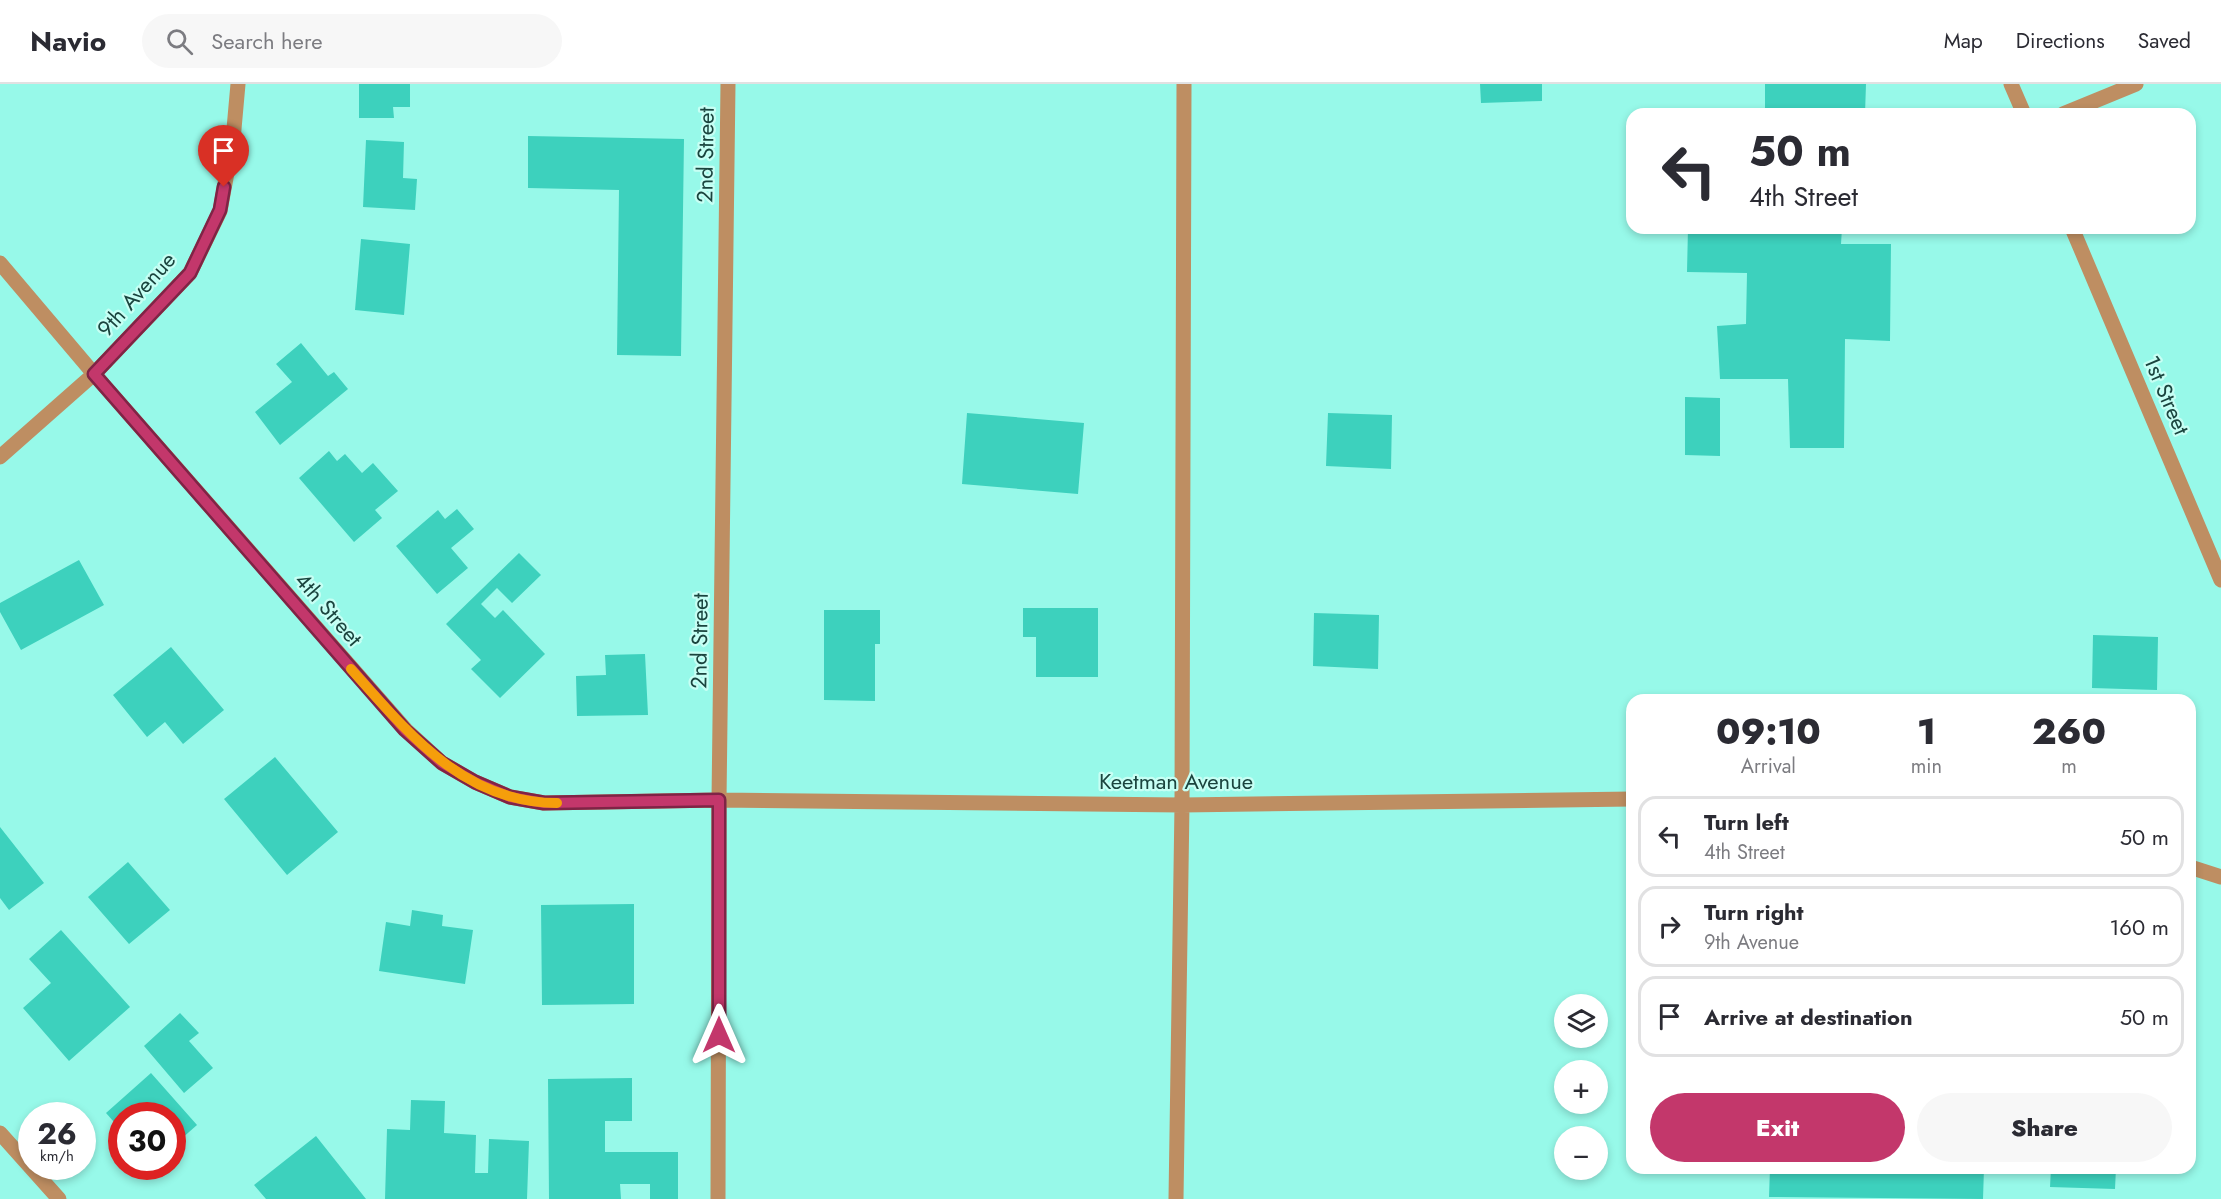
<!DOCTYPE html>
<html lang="en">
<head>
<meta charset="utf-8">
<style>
	body { margin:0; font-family:Jost,sans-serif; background:#f7f7f7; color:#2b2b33; height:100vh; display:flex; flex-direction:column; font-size:22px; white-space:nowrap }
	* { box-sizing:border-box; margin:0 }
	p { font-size:20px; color:#7c7c81 }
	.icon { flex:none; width:33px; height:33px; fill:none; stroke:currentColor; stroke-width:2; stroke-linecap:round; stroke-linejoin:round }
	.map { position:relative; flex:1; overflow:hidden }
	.panel { position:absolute; left:1626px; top:610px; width:570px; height:480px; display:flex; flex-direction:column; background:#fff; border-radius:18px; box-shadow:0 3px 9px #0003 }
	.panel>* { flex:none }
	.banner { position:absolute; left:1626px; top:24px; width:570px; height:126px; border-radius:18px; box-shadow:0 3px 9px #0003; background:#fff; color:#2b2b33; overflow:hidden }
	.buttons { position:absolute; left:1554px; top:910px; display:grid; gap:12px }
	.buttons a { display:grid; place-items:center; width:54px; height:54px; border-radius:50%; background:#fff; box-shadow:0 3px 9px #0003; font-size:30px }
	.speed { position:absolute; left:18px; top:1018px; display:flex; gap:12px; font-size:30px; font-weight:700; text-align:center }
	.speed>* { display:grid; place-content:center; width:78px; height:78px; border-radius:50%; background:#fff; box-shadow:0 3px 9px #0003; line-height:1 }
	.speed small { font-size:15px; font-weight:400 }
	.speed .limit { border:9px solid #d22; background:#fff; color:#111 }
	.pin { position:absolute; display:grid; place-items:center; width:51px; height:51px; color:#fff; margin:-62px -26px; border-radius:50% 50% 50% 0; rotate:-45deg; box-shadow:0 0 6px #0007 }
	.pin .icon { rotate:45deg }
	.me { position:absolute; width:66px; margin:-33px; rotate:0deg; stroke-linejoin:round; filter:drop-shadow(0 0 4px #0008) }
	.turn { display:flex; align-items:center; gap:21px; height:126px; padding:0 24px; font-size:27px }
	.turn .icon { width:78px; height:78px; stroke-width:2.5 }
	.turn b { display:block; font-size:42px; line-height:51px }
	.eta { display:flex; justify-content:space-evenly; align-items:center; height:102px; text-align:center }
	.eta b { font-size:36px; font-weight:800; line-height:42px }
	.primary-button { display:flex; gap:12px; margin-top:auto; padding:12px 24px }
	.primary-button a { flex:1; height:69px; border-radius:36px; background:#c3376b; color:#fff; font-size:24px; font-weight:800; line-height:69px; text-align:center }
	.primary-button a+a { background:#f7f7f7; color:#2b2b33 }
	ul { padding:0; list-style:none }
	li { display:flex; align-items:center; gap:18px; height:81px; margin:0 12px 9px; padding:0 12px; border:3px solid #e1e1e2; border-radius:18px }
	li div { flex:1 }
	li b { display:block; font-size:22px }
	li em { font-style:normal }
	header { display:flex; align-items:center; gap:36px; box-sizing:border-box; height:84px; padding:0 30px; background:#fff; border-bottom:2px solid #e1e1e2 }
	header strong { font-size:28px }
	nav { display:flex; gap:33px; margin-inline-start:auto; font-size:21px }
	.search { width:420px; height:54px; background:#f7f7f7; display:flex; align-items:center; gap:15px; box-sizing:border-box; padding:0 21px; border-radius:33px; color:#7c7c81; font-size:22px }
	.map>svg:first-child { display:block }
	.building { fill:#3dd1bd }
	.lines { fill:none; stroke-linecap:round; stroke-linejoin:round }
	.minor { stroke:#be8e62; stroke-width:15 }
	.route-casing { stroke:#7f2446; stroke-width:15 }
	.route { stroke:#c3376b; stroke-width:10 }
	.slow { stroke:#f59e0b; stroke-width:10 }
	.labels { text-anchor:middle; stroke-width:4.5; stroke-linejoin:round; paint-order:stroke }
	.street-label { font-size:22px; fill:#1a443e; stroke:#c7fff4 }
</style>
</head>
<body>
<header>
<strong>Navio</strong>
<div class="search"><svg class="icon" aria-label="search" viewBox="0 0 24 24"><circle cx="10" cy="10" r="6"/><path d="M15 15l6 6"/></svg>Search here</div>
<nav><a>Map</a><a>Directions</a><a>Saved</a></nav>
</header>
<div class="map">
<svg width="2221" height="1115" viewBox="0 0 2221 1115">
	<rect width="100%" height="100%" fill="#97f9e9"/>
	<!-- building -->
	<path class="building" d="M359 0H410V23H393L394 34H359Z
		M1480 0H1542V17L1481 19Z
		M1765 0H1866L1865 30H1765Z
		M528 52 684 55 681 272 617 271 619 106 528 104Z
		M366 56 404 58 403 94 417 95 415 126 363 123Z
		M1688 144H1842L1841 160H1891L1890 257 1845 255 1844 364H1790L1788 295H1720L1717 242 1746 240 1747 189 1687 188Z
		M361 155 410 160 404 231 355 226Z
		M301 259 328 292 334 288 348 305 280 361 255 328 292 298 276 280Z
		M1685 313 1720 314V372L1685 371Z
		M967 329 1084 339 1078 410 962 400Z
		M1328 329 1392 331 1391 385 1326 382Z
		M329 367 337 377 345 370 362 389 373 379 398 407 375 426 382 434 354 458 299 394Z
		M457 425 474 445 451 464 468 484 437 510 396 462 438 426 445 435Z
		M519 469 541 491 512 519 497 504 481 520 495 534 503 526 545 570 500 614 471 585 481 576 446 540Z
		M79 476 104 521 21 566 0 528V519Z
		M1023 524H1098V593H1036V553H1023Z
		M824 526H880V560H875V617L824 616Z
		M1314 529 1379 531 1378 585 1313 582Z
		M2093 551 2158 553 2157 606 2092 604Z
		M171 563 224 626 183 660 165 638 147 653 113 611Z
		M645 570 648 631 577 632 576 592 606 591 605 571Z
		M275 673 338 748 287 791 224 715Z
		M0 743 44 799 9 826 0 814Z
		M128 778 170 826 129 860 88 813Z
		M634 820V920L542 921 541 821Z
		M412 826 443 831 442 842 473 846 465 900 379 887 386 838 410 842Z
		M61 846 130 923 69 977 23 924 51 899 29 875Z
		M2190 892H2192L2195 927 2190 928Z
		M180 929 199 949 189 957 213 984 184 1009 144 962Z
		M151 989 197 1041 172 1063V1032H122V1047L106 1029Z
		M632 994V1037H605V1068H678V1115H650V1100H620L621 1115H549L548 995Z
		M411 1016 445 1017 444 1049 476 1051 475 1089H488L489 1055 529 1057 527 1115H385L387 1045 410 1046Z
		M316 1052 366 1115H266L254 1101Z
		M1770 1084H1984L1983 1115 1769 1113Z
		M2051 1084H2116L2115 1105 2050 1103Z"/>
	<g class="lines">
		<!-- minor -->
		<path class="minor" d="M2011 0 2024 30
			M2063 30 2136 0
			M2072 144 2221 496
			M0 179 94 290 406 646 442 679 475 698 510 713 544 719 719 716 1182 721 1632 715
			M0 373 94 290 190 189 220 127 233 56 238 0
			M2190 783 2221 793
			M0 1049 59 1115
			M718 1115 719 716 728 0
			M1176 1115 1182 721 1184 0"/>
	</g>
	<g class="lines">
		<defs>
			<path id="route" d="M224 103 220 126 190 189 94 290 405 646 442 679 475 698 510 713 544 719 719 716V951"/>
		</defs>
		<!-- route casing -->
		<use href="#route" class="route-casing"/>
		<!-- route -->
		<use href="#route" class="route"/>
		<!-- slow -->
		<path class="slow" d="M351 585C408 649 464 719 557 719"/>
	</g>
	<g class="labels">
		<!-- street labels -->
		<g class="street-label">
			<text transform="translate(705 71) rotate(-89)" y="8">2nd Street</text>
			<text transform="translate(136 210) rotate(-48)" y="8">9th Avenue</text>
			<text transform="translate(2167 311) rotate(67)" y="8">1st Street</text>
			<text transform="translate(329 525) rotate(49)" y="8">4th Street</text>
			<text transform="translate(699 557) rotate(-89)" y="8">2nd Street</text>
			<text x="1176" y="705">Keetman Avenue</text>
		</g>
	</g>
</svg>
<div class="buttons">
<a><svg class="icon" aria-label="layers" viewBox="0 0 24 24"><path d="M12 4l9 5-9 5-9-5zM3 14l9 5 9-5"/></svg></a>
<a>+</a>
<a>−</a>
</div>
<div class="speed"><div>26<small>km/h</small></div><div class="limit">30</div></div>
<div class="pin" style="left:224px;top:103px;background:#d93025"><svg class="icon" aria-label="arrive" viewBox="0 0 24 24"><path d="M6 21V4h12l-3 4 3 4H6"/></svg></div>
<svg class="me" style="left:719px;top:951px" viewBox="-20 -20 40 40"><path d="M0-17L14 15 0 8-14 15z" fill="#c3376b" stroke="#fff" stroke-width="4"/></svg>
<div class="banner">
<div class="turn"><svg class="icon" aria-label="left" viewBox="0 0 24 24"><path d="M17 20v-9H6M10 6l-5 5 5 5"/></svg><div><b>50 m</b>4th Street</div></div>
</div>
<section class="panel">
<div class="eta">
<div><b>09:10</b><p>Arrival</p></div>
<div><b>1</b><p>min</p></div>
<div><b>260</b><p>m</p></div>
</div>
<ul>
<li><svg class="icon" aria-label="left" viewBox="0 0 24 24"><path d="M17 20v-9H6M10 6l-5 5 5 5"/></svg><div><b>Turn left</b><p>4th Street</p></div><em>50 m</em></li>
<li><svg class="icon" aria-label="right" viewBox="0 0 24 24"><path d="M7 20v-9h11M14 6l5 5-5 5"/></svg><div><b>Turn right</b><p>9th Avenue</p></div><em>160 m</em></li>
<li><svg class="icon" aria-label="arrive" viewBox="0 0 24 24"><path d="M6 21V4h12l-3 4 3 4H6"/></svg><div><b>Arrive at destination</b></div><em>50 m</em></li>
</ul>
<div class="primary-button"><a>Exit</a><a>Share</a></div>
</section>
</div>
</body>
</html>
